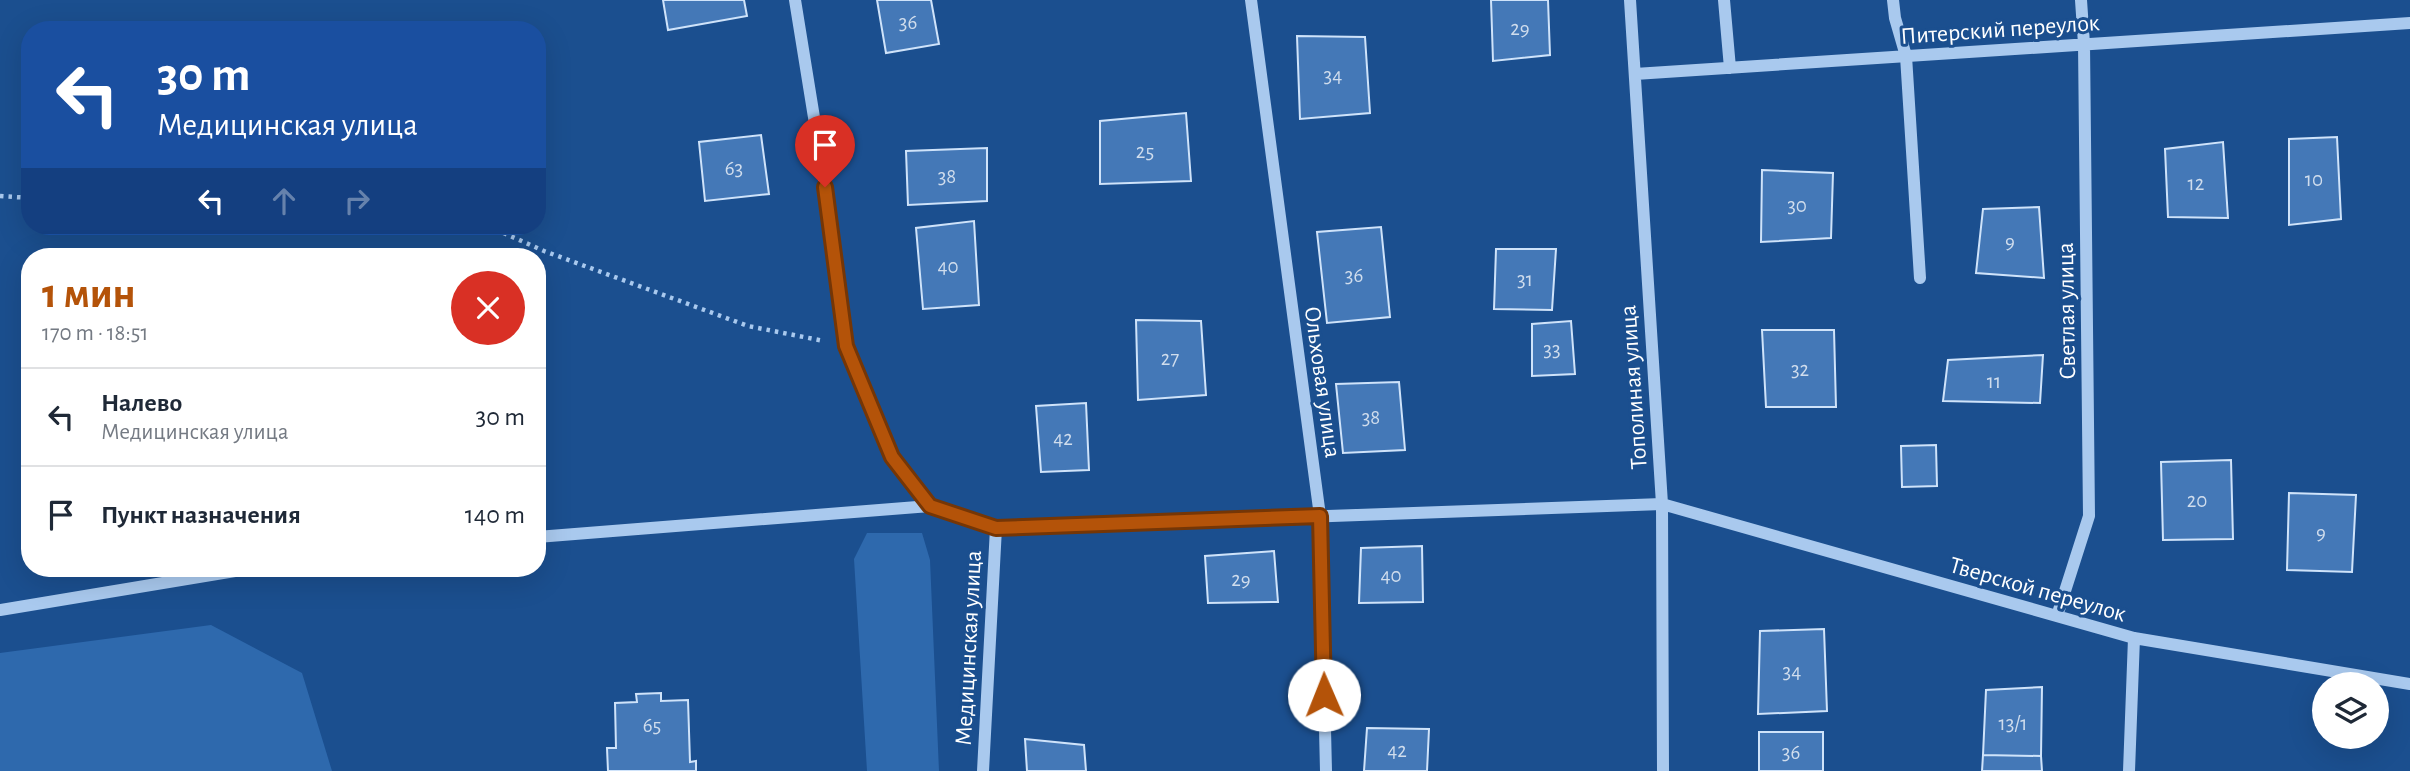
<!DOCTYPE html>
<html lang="ru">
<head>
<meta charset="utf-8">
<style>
	body { margin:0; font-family:"Alegreya Sans",sans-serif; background:#f2f2f3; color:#1f2937; height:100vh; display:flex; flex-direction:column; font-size:26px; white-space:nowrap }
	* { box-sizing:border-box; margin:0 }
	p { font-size:23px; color:#747a83 }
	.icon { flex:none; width:38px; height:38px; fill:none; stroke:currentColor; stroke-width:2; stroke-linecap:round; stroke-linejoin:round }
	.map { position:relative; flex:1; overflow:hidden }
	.sheet { position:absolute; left:21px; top:248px; width:525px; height:329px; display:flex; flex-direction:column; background:#fff; border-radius:28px; box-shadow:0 7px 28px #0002 }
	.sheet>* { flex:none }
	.top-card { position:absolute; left:21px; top:21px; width:525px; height:214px; border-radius:28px; box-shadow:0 7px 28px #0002; background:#1a4fa0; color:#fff; overflow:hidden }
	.buttons { position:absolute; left:2312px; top:672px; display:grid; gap:14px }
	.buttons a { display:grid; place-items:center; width:77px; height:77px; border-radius:50%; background:#fff; box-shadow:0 7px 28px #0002; font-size:35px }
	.pin { position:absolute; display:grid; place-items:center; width:60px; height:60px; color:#fff; margin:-72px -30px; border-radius:50% 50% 50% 0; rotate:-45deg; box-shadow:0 0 7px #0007 }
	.pin .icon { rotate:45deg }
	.me { position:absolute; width:77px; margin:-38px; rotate:359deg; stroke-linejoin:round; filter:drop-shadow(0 0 5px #0008) }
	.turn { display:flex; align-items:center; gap:24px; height:147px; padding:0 21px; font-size:32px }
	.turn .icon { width:91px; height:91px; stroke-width:2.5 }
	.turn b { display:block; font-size:49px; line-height:60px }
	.lanes { display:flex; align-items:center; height:66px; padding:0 21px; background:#0003; justify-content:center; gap:35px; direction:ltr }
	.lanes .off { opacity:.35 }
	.round { display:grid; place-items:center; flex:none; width:74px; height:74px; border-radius:37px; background:#f2f2f3 }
	.overview { display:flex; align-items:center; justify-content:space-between; height:119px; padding:0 21px }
	h1 { font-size:42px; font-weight:600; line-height:52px; color:#b45309 }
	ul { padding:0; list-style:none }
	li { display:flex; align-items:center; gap:21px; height:98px; padding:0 21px; border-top:2px solid #e0e1e3 }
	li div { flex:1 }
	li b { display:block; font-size:26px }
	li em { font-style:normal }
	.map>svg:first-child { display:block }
	.green { fill:#2e69ad }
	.building { fill:#4478b7; stroke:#cfe3fa; stroke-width:2 }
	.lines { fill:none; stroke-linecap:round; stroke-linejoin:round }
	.path { stroke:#a9c9ee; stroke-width:4.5; stroke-dasharray:3.5 5; stroke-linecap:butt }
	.minor { stroke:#a9c9ee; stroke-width:12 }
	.route-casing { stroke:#753606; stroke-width:18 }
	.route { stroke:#b45309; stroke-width:12 }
	.labels { text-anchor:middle; stroke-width:6; stroke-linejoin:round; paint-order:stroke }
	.number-label { font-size:21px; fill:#d0dded }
	.street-label { font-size:24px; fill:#fff; stroke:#1b4f8f }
</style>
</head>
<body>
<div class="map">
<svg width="2410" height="771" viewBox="0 0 2410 771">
	<rect width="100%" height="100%" fill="#1b4f8f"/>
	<!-- green -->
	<path class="green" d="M867 533H922L930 560 939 771H867L854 559Z
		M211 625 302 673 332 771H0V653Z"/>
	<!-- building -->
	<path class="building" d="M663 0H744L747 16 668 30Z
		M877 0H931L939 44 886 53Z
		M1491 0H1548L1550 55 1493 61Z
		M1297 36 1365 37 1370 113 1300 119Z
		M1186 113 1191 181 1100 184V121Z
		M761 135 769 194 705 201 699 142Z
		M2337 137 2341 219 2289 225V139Z
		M2223 142 2228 218 2168 217 2165 149Z
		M987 148V201L908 205 906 151Z
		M1762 170 1833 173 1831 238 1761 242Z
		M2039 207 2044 278 1976 273 1983 209Z
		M974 221 979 305 923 309 916 228Z
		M1381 227 1390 317 1327 323 1317 232Z
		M1496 249H1556L1552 310 1494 309Z
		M1136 320 1201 321 1206 395 1138 400Z
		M1571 321 1575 374 1532 376V324Z
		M1762 330H1834L1836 407H1766Z
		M2043 355 2040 403 1943 401 1948 360Z
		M1399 382 1405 450 1343 453 1336 384Z
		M1086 403 1089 470 1041 472 1036 406Z
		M1936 445 1937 486 1902 487 1901 446Z
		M2231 460 2233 539 2163 540 2161 462Z
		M2289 493 2356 495 2352 572 2287 570Z
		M1422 546 1423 602 1359 603 1361 548Z
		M1274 551 1278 602 1208 603 1205 556Z
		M1824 629 1827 711 1758 714 1760 631Z
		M2042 687 2041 756 1983 755 1986 690Z
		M661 693V701L688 700 690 762 696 761V771H608L607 748H616L615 703 637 702 636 694Z
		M1367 728 1429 729 1427 771H1364Z
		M1759 732H1823V771H1759Z
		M1025 739 1084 745 1086 771H1027Z
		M1983 755 2041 756 2042 771H1982Z"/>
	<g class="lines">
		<!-- path -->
		<path class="path" d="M0 196 30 198
			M488 226 544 251 748 326 824 341"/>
		<!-- minor -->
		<path class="minor" d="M795 0 834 241 846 346 892 457 930 506 996 528 1662 504 2134 638 2410 684
			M1251 0 1320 516 1326 771
			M1630 0 1662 504 1663 771
			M1724 0 1730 68
			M1893 0 1895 18 1906 56 1920 278
			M1635 74 2410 23
			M537 537 930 506
			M0 610 247 569
			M2057 616 2089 516 2084 44 2081 0
			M983 771 996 528
			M2129 771 2134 638"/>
	</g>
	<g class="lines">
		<defs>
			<path id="route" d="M825 187 846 346 892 457 930 506 996 528 1320 516 1324 695"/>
		</defs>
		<!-- route casing -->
		<use href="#route" class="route-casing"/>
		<!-- route -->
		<use href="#route" class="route"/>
	</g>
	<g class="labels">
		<!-- number labels -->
		<g class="number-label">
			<text x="908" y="29">36</text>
			<text x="1520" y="35">29</text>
			<text x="1333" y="82">34</text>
			<text x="1145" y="158">25</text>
			<text x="734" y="175">63</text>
			<text x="947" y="183">38</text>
			<text x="2314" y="186">10</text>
			<text x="2196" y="190">12</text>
			<text x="1797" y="212">30</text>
			<text x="2010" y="248">9</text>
			<text x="948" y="273">40</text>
			<text x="1354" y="282">36</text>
			<text x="1525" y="286">31</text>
			<text x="1552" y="356">33</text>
			<text x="1170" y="365">27</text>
			<text x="1800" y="376">32</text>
			<text x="1994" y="388">11</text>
			<text x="1371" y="424">38</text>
			<text x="1063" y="445">42</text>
			<text x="2197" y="507">20</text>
			<text x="2321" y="539">9</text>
			<text x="1391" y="582">40</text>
			<text x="1241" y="586">29</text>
			<text x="1792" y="678">34</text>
			<text x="2013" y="730">13/1</text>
			<text x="652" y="732">65</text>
			<text x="1397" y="757">42</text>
			<text x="1791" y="759">36</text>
		</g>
		<!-- street labels -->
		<g class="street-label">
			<text transform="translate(2000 29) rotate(-4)" y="8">Питерский переулок</text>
			<text transform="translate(2066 311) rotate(-91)" y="8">Светлая улица</text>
			<text transform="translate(1323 382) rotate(82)" y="8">Ольховая улица</text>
			<text transform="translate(1633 387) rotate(-94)" y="8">Тополиная улица</text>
			<text transform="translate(2038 589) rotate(16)" y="8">Тверской переулок</text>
			<text transform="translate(968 648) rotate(-87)" y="8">Медицинская улица</text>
		</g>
	</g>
</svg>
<div class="buttons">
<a><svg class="icon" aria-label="layers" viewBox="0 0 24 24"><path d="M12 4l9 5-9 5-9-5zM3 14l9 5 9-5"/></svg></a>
</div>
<div class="pin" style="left:825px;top:187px;background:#d93025"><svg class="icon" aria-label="arrive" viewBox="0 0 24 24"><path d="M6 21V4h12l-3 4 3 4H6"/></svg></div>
<svg class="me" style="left:1324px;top:695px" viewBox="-20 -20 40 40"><circle r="19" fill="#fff"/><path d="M0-13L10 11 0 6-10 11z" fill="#b45309"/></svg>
<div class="top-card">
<div class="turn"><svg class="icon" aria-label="left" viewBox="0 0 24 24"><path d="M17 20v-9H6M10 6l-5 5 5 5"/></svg><div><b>30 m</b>Медицинская улица</div></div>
<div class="lanes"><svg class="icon" aria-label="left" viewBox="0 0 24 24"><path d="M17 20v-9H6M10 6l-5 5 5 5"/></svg><svg class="icon off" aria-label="ahead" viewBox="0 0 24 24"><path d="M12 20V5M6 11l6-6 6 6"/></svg><svg class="icon off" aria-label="right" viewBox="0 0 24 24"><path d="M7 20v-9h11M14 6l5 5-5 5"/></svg></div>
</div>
<section class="sheet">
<div class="overview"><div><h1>1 мин</h1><p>170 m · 18:51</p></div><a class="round" style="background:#d93025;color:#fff"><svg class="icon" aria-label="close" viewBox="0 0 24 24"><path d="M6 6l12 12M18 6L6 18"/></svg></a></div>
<ul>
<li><svg class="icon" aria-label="left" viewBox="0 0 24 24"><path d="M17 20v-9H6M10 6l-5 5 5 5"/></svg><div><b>Налево</b><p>Медицинская улица</p></div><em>30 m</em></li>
<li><svg class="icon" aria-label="arrive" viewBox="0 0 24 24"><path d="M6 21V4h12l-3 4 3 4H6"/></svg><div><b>Пункт назначения</b></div><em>140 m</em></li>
</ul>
</section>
</div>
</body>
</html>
